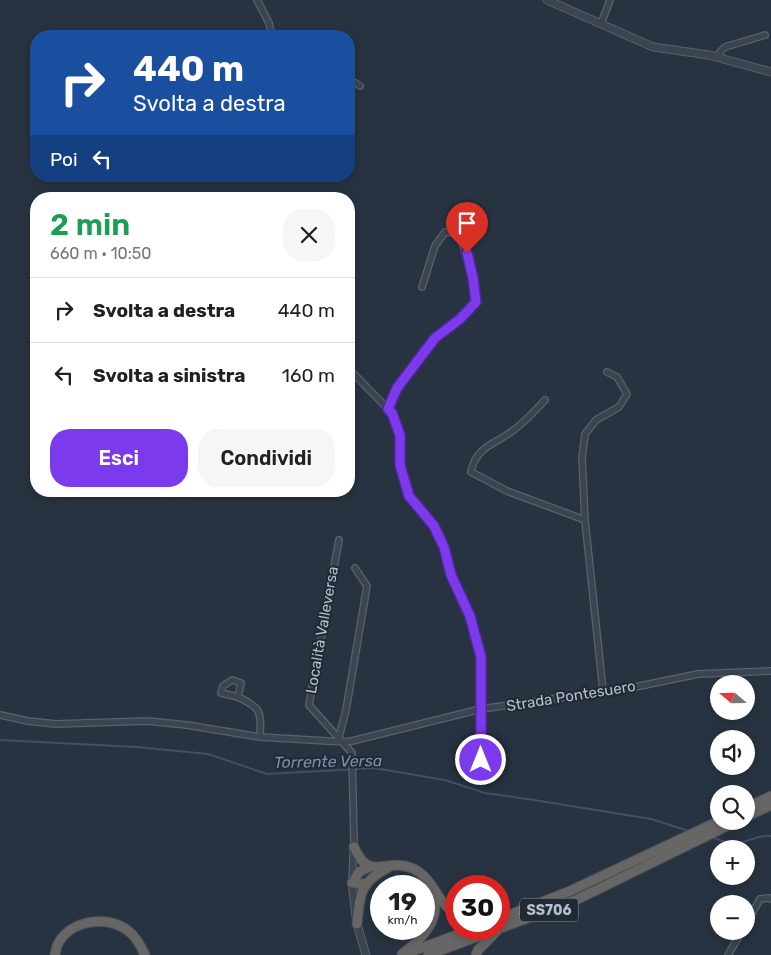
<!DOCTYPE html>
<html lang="it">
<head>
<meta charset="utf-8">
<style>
	body { margin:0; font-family:Rubik,sans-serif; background:#f6f6f6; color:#202124; height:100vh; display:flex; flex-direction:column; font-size:19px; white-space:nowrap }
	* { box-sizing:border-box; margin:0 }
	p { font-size:16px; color:#757577 }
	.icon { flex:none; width:28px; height:28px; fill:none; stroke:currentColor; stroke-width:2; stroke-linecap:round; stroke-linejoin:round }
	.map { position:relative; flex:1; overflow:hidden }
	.sheet { position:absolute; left:30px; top:192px; width:325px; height:305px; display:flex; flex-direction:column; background:#fff; border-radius:20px; box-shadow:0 2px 8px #0003 }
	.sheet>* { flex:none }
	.top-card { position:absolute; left:30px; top:30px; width:325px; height:152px; border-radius:20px; box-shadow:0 2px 8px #0003; background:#1a4fa0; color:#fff; overflow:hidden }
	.needle { width:32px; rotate:290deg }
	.controls { position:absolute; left:710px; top:675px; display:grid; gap:10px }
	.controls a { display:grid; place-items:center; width:45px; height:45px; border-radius:50%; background:#fff; box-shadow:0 2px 8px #0003; font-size:25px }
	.speed { position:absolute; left:370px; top:875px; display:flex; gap:10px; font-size:25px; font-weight:700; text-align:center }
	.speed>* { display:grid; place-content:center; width:65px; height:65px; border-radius:50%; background:#fff; box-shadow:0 2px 8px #0003; line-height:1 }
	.speed small { font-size:12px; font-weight:400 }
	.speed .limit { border:8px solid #d22; background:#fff; color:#111 }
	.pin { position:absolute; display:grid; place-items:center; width:42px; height:42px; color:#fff; margin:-51px -21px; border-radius:50% 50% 50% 0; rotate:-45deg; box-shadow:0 0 5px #0007 }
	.pin .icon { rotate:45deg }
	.me { position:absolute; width:55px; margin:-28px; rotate:0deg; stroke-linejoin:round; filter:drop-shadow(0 0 4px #0008) }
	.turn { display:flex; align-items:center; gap:18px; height:105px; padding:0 20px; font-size:22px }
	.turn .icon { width:65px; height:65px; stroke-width:2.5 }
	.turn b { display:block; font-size:35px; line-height:42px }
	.then { display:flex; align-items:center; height:48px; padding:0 20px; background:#0003; gap:10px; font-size:19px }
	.round { display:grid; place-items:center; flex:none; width:52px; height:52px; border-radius:20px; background:#f6f6f6 }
	.headline { display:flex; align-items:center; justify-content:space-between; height:85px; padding:0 20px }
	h1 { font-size:30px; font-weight:600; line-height:38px; color:#1e9e55 }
	.action { display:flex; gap:10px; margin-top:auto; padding:10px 20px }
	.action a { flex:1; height:58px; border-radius:20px; background:#7c3aed; color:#fff; font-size:20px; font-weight:600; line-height:58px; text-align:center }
	.action a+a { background:#f6f6f6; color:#202124 }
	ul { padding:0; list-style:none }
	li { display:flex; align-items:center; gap:15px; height:65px; padding:0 20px; border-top:1px solid #e0e0e0 }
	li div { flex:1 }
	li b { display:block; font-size:19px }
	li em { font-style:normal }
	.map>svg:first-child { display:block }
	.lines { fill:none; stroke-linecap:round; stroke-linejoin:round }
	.stream { stroke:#3d5167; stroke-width:2 }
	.minor-casing { stroke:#59626d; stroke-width:8 }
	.tertiary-casing { stroke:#59626d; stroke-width:9 }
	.trunk-casing { stroke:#464f5a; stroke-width:11 }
	.minor { stroke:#3b4450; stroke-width:5.5 }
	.tertiary { stroke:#3b4450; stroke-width:7 }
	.trunk { stroke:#676664; stroke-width:9 }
	.route-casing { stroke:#51269a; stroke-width:12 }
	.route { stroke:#7c3aed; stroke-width:9 }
	.labels { text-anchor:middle; stroke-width:4; stroke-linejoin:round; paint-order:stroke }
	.shield { fill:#202935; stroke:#8a929d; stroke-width:1 }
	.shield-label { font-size:14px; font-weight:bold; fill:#b7bfca }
	.street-label { font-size:15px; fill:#b7bfca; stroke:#202935 }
	.water-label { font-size:16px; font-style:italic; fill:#7991ab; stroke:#202935 }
</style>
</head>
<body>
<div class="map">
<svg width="771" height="955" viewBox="0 0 771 955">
	<rect width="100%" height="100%" fill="#273340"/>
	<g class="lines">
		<!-- stream -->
		<path class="stream" d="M0 740 136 747 208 754 267 774 374 768 445 780 485 793 534 800 651 819 689 831
			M711 837C718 839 727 844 735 843 747 843 759 834 771 836"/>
		<defs>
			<path id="minor" d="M257 0 269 23 272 36
				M601 24 610 0
				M722 58 719 53 725 47 765 35
				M349 79 360 86
				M349 369 392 413 400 435V465L409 496 434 527 444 547 451 575 470 617 481 657V760
				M545 400C534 412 524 423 511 432 493 445 476 447 471 472L507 491 585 520
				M388 409 397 388 435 338 460 319 476 302C473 277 468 256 458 233L445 232 435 246 422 287
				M339 540 309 705 352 753 354 840 352 881
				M603 691 585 520 582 458 585 434 596 420 619 407 627 394 617 377 607 372
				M238 697 221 693 223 686 232 680 241 683 238 697C262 708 261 712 260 737
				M0 715 28 721 56 724 147 721 187 725 260 737 344 742 352 741 481 709 635 687 698 674 771 671
				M339 737 346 710 367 586 355 568
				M746 924 760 899 769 898 771 899
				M728 955 742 931"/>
			<path id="tertiary" d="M547 0 653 47 709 55 771 72
				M352 883 357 924 366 955"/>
			<path id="trunk" d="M746 808 771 796
				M746 817 771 805
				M354 847C370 884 386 856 414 869 433 878 437 903 456 914
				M365 884 352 883 359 872 369 867
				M499 919 570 891 719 821
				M357 924C360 893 360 882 389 867
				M408 953 473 929
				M402 954C417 943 436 926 435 905 435 900 433 894 432 889
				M55 955C56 951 56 947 58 944 70 920 107 915 127 930 136 936 141 946 145 955
				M428 955 576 900 737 821
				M476 955 478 950 497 931"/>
		</defs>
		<!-- minor casing -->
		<use href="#minor" class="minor-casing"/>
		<!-- tertiary casing -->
		<use href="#tertiary" class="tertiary-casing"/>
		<!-- trunk casing -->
		<use href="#trunk" class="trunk-casing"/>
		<!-- minor -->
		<use href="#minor" class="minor"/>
		<!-- tertiary -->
		<use href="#tertiary" class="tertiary"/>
		<!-- trunk -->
		<use href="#trunk" class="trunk"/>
	</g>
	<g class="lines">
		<defs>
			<path id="route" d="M467 253 473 278 476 302 460 319 435 338 397 388 388 409 392 413 400 435V465L409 496 434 526 444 547 451 575 470 616 481 657V760"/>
		</defs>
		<!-- route casing -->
		<use href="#route" class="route-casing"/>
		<!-- route -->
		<use href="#route" class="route"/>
	</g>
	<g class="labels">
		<!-- shield labels -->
		<rect class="shield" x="520" y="898.5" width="58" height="23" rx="4"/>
		<g class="shield-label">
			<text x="549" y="915">SS706</text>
		</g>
		<!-- street labels -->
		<g class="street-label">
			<text transform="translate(322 630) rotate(-80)" y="5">Località Valleversa</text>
			<text transform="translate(571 696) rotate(-9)" y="5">Strada Pontesuero</text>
		</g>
		<!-- water labels -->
		<g class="water-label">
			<text transform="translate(328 761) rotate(-1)" y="6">Torrente Versa</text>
		</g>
	</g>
</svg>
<div class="controls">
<a><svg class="needle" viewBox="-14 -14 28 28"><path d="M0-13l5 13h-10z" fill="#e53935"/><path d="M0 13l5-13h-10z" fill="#757577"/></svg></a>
<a><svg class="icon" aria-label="sound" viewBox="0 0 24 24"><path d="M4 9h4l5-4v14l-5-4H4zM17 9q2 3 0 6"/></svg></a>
<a><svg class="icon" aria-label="search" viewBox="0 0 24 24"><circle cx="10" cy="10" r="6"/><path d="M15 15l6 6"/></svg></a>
<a>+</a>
<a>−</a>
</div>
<div class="speed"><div>19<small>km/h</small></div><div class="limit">30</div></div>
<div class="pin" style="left:467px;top:253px;background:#d93025"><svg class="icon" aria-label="arrive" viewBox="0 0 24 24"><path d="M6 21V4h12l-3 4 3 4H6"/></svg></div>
<svg class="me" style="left:481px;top:760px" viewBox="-20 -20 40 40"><circle r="17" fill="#7c3aed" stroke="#fff" stroke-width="3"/><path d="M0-11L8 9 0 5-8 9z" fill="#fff"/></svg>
<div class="top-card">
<div class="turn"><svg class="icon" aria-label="right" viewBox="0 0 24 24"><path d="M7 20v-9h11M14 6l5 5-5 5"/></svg><div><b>440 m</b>Svolta a destra</div></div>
<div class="then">Poi<svg class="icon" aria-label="left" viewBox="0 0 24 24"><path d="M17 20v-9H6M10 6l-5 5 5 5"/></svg></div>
</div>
<section class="sheet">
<div class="headline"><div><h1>2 min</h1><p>660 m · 10:50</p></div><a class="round"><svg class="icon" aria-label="close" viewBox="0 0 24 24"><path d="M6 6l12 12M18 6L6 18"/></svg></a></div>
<ul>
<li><svg class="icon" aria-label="right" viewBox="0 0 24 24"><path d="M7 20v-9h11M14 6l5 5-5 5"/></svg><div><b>Svolta a destra</b></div><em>440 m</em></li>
<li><svg class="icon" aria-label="left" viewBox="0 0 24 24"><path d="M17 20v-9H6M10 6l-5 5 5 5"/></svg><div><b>Svolta a sinistra</b></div><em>160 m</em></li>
</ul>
<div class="action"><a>Esci</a><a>Condividi</a></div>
</section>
</div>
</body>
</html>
